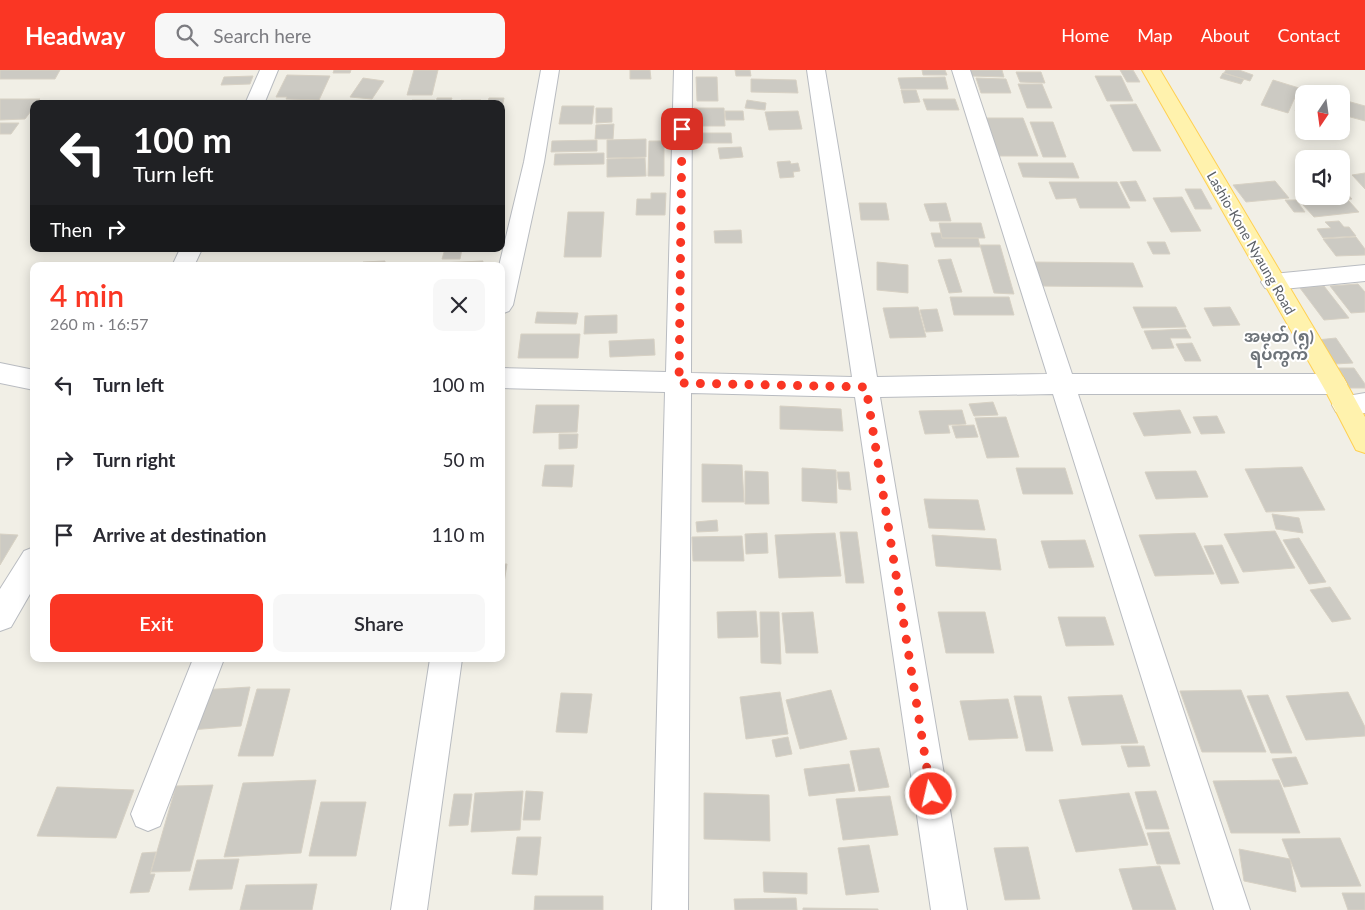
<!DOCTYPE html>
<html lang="en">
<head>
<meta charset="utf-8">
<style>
	body { margin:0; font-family:Lato,"Noto Sans Myanmar",sans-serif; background:#f7f7f7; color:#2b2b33; height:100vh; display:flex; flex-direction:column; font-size:19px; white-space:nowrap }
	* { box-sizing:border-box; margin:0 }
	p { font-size:16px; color:#7c7c81 }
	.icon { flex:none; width:28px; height:28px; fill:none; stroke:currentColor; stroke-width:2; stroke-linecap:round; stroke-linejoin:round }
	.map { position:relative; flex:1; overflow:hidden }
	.panel { position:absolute; left:30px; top:192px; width:475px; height:400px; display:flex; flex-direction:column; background:#fff; border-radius:10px; box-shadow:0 2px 12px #0003 }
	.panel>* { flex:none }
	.hud { position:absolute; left:30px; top:30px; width:475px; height:152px; border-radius:10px; box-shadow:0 2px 12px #0003; background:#202124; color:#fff; overflow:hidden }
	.needle { width:32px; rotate:193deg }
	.fabs { position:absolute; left:1295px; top:15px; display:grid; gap:10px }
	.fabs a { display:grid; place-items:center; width:55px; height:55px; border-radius:10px; background:#fff; box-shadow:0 2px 12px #0003; font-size:25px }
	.pin { position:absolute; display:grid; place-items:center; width:42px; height:42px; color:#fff; margin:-21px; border-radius:10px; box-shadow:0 2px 8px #0006 }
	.me { position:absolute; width:55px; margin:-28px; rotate:351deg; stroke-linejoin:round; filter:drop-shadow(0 0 4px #0008) }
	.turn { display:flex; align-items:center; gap:18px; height:105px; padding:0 20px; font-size:22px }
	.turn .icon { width:65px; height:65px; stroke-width:2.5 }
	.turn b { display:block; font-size:35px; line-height:42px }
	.then { display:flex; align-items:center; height:48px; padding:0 20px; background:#0003; gap:10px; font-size:19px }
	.round { display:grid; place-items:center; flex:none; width:52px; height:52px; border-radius:10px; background:#f7f7f7 }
	.summary { display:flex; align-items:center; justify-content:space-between; height:85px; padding:0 20px }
	h1 { font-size:30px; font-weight:600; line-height:38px; color:#fa3624 }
	.action { display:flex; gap:10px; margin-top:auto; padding:10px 20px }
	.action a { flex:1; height:58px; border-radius:10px; background:#fa3624; color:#fff; font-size:20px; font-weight:600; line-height:58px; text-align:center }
	.action a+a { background:#f7f7f7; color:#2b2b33 }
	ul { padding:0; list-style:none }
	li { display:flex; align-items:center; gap:15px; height:75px; padding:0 20px }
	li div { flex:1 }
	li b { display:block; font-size:19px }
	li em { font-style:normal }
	header { display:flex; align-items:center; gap:30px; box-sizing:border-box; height:70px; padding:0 25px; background:#fa3624; color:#fff }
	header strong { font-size:24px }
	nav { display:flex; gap:28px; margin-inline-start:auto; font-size:18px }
	.search { width:350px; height:45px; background:#f7f7f7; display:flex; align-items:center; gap:12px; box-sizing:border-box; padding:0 18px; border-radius:10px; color:#7c7c81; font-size:19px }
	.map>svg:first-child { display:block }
	.building { fill:#cccac3; stroke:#d7d1c4 }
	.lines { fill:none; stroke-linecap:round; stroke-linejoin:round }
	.minor-casing { stroke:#b9bcc1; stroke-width:2 }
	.major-casing { stroke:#ffd052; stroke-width:2 }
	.minor { fill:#fff; fill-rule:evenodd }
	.major { fill:#fff2ad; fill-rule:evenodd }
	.route { stroke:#fa3624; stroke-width:9; stroke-dasharray:0 16.2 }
	.labels { text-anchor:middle; stroke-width:4; stroke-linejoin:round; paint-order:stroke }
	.street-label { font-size:14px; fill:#5d6268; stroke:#fff }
	.quarter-label { font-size:16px; font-weight:bold; fill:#6e747a; stroke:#fff }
</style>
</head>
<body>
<header>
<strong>Headway</strong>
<div class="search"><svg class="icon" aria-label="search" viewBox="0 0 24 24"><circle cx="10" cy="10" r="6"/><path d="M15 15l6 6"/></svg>Search here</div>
<nav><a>Home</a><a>Map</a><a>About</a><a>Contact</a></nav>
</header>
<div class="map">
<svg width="1365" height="840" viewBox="0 0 1365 840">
	<rect width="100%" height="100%" fill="#f1efe6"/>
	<!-- building -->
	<path class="building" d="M0 0H60L55 9H0Z
		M334 0H351L350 3H333Z
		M414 0H438L432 25H407Z
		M630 0H650L651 9H630Z
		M735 0H750L751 6H736Z
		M922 0H945L947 5H923Z
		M969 0H1002L1004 7 971 6Z
		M1120 0H1133L1140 12H1127Z
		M1226 0H1239L1253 5 1250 11 1224 3Z
		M1016 2H1041L1045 13 1020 12Z
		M1223 3 1244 9 1241 14 1220 8Z
		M287 5 330 6 319 30 286 29 287 27H276Z
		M253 6 250 14 221 15 224 7Z
		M1095 6H1121L1133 31H1107Z
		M696 7H717L718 31H697Z
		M945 7 948 19H901L898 8Z
		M363 8 384 11 372 29 350 27Z
		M976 8 1006 9 1011 23H981Z
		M751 9 796 10 798 23 751 22Z
		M1273 10 1299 18 1288 43 1261 35Z
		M1018 14H1042L1052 38H1027Z
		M901 20H916L920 32 904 33Z
		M1300 21 1309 24H1304V30L1296 28Z
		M437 28H452L450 33H460L461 30H481L480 34H436Z
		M489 28H504L501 43V34H487Z
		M0 29H40L34 34V37L25 49 0 50Z
		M923 29H955L959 40H927Z
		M412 30H435L434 34H411Z
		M747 30 766 33 765 40 745 38Z
		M1302 31H1304V45L1295 41Z
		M1347 31 1365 36V51L1343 45Z
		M1136 34 1161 81H1133L1110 35Z
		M562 36H594L592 54H559Z
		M596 38H612V52L596 53Z
		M694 38H724L725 56H695Z
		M725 41H743L744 50H726Z
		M798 41 802 59 769 60 765 42Z
		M983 48H1023L1038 86H997Z
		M1030 52H1053L1066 87H1043Z
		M0 53H19L11 64H0Z
		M614 54 613 69H595L596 55Z
		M698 63H731L732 73H698Z
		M646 69V87L607 88V70Z
		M597 70V81L551 82 552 71Z
		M649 71H664V106H648Z
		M741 77 743 87 720 89 718 78Z
		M604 83V94L554 95 555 84Z
		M645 88 646 106 607 107V89Z
		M790 91 791 94 798 93 800 101 793 102 794 107 780 108 777 92Z
		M1018 93H1073L1079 108 1023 107Z
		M1365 103V119L1352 105Z
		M1136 111 1146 131H1130L1120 112Z
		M1275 111 1289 128 1246 132 1233 115Z
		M1049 112H1117L1130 138H1080L1076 128 1056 129Z
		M1341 117 1352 129 1310 132 1305 126H1341Z
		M1185 119H1201L1212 139H1195Z
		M651 123H666L665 145H636L637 129H651Z
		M1182 127 1201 161 1171 162 1153 128Z
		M1285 130H1296L1305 142H1294Z
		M1348 130 1359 142 1314 147 1303 135Z
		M859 133H886L889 150H861Z
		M946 133 951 151H930L924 134Z
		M568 142H604L601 187H564Z
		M1339 151 1344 157H1349L1356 166 1323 168 1317 159 1331 158 1325 152Z
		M939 153H981L985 168H942Z
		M741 160 742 173H715L714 161Z
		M931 163H941L942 168H978L980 177H935Z
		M1356 167 1365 179V185L1336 186 1323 169Z
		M1147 172H1165L1170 184H1153Z
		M980 175H1000L1014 224 994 223Z
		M75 179H109L108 181H73Z
		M445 179H462L460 189H442Z
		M951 189 962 222 949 223 938 190Z
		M385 191V196H363V192Z
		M483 191 482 196H439V193Z
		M877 192 908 195V223L877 220Z
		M1030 192 1133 193 1143 217 1038 216Z
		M1358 214 1365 222V242L1351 243 1330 216Z
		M1324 216 1349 248 1324 250 1300 218Z
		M950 227H1009L1014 245H954Z
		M918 237 926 267 890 268 883 238Z
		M1133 237H1176L1186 257 1142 258Z
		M1230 237 1240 255 1213 256 1204 238Z
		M937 239 943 261 926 262 920 240Z
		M537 242 578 243 576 254 535 253Z
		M617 245V263L584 264 585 246Z
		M1186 259 1191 268H1170L1174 278 1152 279 1144 261Z
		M521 264H580L578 288H518Z
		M1336 268 1353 293 1334 294 1317 270Z
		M654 269 655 285 610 287 609 271Z
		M1192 273 1201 291H1185L1176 274Z
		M1337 298H1354L1365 314V318H1350Z
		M993 332 998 345 974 346 969 334Z
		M536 335H579L577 362 533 363Z
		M780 336 841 339 843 361 780 359Z
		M962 340 966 354 948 355 950 363 925 364 919 341Z
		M1180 340 1191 363 1144 366 1133 343Z
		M1217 346 1225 363 1201 364 1193 347Z
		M1006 347 1019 387 987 388 975 348Z
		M974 355 978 367 956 368 952 356Z
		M559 364H578L577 378 559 379Z
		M702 394 742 395 744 432H702Z
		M545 395H574L572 417 542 416Z
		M1302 397 1325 440 1266 442 1245 399Z
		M802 398 836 400 837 433 802 431Z
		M1016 398H1065L1073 424H1023Z
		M745 401 768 402 769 434H745Z
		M1196 401 1208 427 1156 429 1145 402Z
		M837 402H849L851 420 839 419Z
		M924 429 978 430 985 460 929 458Z
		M1272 444 1299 448 1303 463 1276 459Z
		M717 450 718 461 697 462 696 452Z
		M1275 461 1295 498 1243 502 1224 464Z
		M840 462H857L864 513H846Z
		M767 463 768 483 746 484 745 464Z
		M835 463 841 506 779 508 775 465Z
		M1195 463 1214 504 1155 506 1139 465Z
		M0 464 18 465 0 495Z
		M932 465 996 469 1001 500 936 496Z
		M742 466 744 491H693L692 467Z
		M1299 468 1326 512 1309 514 1283 470Z
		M1085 470 1094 497 1049 498 1041 471Z
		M1222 475 1239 513 1221 514 1204 476Z
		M501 494H507L503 519H501Z
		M1330 517 1351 549 1332 552 1310 520Z
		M756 541 758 567 718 568 717 542Z
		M760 542H779L781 594 761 593Z
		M813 542 818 583H786L782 543Z
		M938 542H985L994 583H946Z
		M1058 547H1105L1114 575 1066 576Z
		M250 617 241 656 190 660 201 620Z
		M257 619H290L273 686H238Z
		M831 620 847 669 800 679 786 630Z
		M1241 620 1266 682H1202L1180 621Z
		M780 622 788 664 746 669 740 627Z
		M1348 622 1365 657V666L1306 670 1286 626Z
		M561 623 592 624 587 663 556 662Z
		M1122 625 1138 673 1082 675 1068 627Z
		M1268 625 1292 683H1271L1247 626Z
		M1014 626H1041L1053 681H1026Z
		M1008 629 1018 668 969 670 960 631Z
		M788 667 792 684 776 687 772 670Z
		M1121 676H1144L1150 696 1128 697Z
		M879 678 889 717 859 721 850 681Z
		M1296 687 1308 714 1284 717 1272 689Z
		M849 694 855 721 809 726 804 699Z
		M316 710 301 783 224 787 243 713Z
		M1279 710 1300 763H1231L1213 711Z
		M213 715 190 801 151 802 176 716Z
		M57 717 134 720 116 768 37 766Z
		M523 721 520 760 471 762 475 723Z
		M526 721 543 722 540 750H523Z
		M1156 721 1169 759H1146L1135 722Z
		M704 723 769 725 770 771 704 769Z
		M1129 723 1148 775 1076 782 1059 730Z
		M454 724H472L468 755 449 756Z
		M890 726 898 765 843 770 836 729Z
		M321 732H366L356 786H309Z
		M1169 762 1180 794H1157L1147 763Z
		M517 767H541L537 805 512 804Z
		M1340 768 1361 816 1301 817 1282 769Z
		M869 775 879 822 846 825 838 778Z
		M1028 777 1040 829 1005 830 994 778Z
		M1239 779 1290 789 1296 822 1244 811Z
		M156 782 150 804H155L149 822 130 823 142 783Z
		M239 789 232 819 189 820 197 790Z
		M1160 796 1176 840H1133L1119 799Z
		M763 802 807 803V824L764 822Z
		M317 814 312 840H240L246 815Z
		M1342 823H1365V840H1348Z
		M535 826H603V840H534Z
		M796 828 797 840H735L734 829Z
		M803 838 878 839V840H803Z"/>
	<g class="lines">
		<defs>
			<path id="minor" d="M260 0H278L264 34H245Z
				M541 0H559L544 92 513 235 509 241 501 244V196H499L524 92Z
				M674 0H692L691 303 852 307 807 0H825L877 307 1047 304 952 0H970L1072 304H1334L1343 307 1347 314 1343 321 1334 324H1078L1250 840H1214L1053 324 880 327 967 840H931L855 327 691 323 688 840H652L665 322 501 318V298L666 302Z
				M180 179H202L194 196H172Z
				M1365 195V211L1273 220 1265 218 1261 212 1265 206 1273 204Z
				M0 293 34 300V320L0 313Z
				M1365 323V343L1345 345 1336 342 1332 335 1336 328Z
				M34 477V517L11 557 0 561V519L24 481Z
				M193 589H224L160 756 148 761 136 756 131 744Z
				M430 589H462L427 840H391Z"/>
			<path id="major" d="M1142 0H1160L1343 307 1365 347V383L1356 380 1325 320Z"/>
		</defs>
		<!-- minor casing -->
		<use href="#minor" class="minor-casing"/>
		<!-- major casing -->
		<use href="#major" class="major-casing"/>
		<!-- minor -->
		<use href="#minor" class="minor"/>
		<!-- major -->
		<use href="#major" class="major"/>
	</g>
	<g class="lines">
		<!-- route -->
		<path class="route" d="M682 59 679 313 866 317 931 724"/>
	</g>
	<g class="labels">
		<!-- street labels -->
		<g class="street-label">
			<text transform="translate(1251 173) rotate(60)" y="5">Lashio-Kone Nyaung Road</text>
		</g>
		<!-- quarter labels -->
		<g class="quarter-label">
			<text x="1279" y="272">အမှတ် (၅)<tspan x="1279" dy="18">ရပ်ကွက်</tspan></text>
		</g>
	</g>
</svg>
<div class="fabs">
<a><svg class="needle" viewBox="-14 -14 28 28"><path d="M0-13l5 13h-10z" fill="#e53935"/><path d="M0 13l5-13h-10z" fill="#7c7c81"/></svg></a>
<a><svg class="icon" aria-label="sound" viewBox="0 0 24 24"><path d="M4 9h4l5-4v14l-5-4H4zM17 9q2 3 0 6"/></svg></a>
</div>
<div class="pin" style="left:682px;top:59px;background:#d93025"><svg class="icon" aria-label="arrive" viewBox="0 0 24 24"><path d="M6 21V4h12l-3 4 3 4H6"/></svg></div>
<svg class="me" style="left:931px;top:724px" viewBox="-20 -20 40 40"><circle r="17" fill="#fa3624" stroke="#fff" stroke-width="3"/><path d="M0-11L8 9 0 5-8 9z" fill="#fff"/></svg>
<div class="hud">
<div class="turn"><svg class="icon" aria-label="left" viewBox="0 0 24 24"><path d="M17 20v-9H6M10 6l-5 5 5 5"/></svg><div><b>100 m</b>Turn left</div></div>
<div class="then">Then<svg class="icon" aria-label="right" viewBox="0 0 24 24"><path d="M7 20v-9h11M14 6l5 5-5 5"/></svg></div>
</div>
<section class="panel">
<div class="summary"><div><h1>4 min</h1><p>260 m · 16:57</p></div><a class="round"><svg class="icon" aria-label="close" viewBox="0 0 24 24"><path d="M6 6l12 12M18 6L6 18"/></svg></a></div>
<ul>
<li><svg class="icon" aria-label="left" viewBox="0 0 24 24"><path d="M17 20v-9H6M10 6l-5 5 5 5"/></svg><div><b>Turn left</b></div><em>100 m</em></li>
<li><svg class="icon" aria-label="right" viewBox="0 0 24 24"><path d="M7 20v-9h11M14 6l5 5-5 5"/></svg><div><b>Turn right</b></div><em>50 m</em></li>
<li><svg class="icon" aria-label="arrive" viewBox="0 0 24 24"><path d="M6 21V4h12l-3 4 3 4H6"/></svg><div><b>Arrive at destination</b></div><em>110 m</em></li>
</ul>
<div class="action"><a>Exit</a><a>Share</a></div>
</section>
</div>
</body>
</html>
